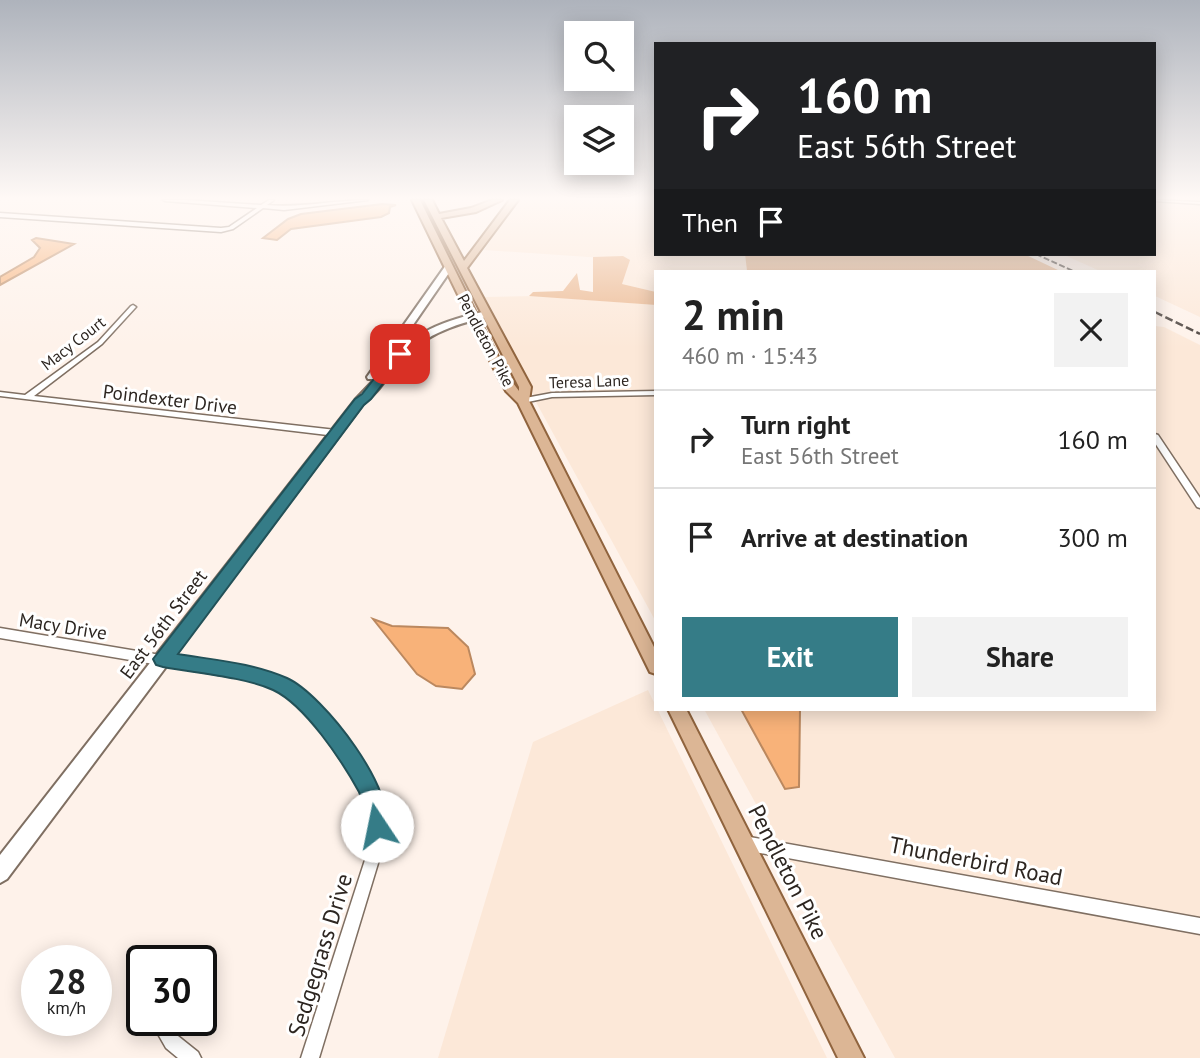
<!DOCTYPE html>
<html lang="en">
<head>
<meta charset="utf-8">
<style>
	body { margin:0; font-family:"PT Sans",sans-serif; background:#f2f2f2; color:#222; height:100vh; display:flex; flex-direction:column; font-size:26px; white-space:nowrap }
	* { box-sizing:border-box; margin:0 }
	p { font-size:23px; color:#767676 }
	.icon { flex:none; width:38px; height:38px; fill:none; stroke:currentColor; stroke-width:2; stroke-linecap:round; stroke-linejoin:round }
	.map { position:relative; flex:1; overflow:hidden }
	.sheet { position:absolute; left:654px; top:270px; width:502px; height:441px; display:flex; flex-direction:column; background:#fff; border-radius:0px; box-shadow:0 4px 18px #0003 }
	.sheet>* { flex:none }
	.hud { position:absolute; left:654px; top:42px; width:502px; height:214px; border-radius:0px; box-shadow:0 4px 18px #0003; background:#202124; color:#fff; overflow:hidden }
	.buttons { position:absolute; left:564px; top:21px; display:grid; gap:14px }
	.buttons a { display:grid; place-items:center; width:70px; height:70px; border-radius:0px; background:#fff; box-shadow:0 4px 18px #0003; font-size:35px }
	.speed { position:absolute; left:21px; top:945px; display:flex; gap:14px; font-size:35px; font-weight:700; text-align:center }
	.speed>* { display:grid; place-content:center; width:91px; height:91px; border-radius:50%; background:#fff; box-shadow:0 4px 18px #0003; line-height:1 }
	.speed small { font-size:18px; font-weight:400 }
	.speed .limit { border:4px solid #111; border-radius:10px; background:#fff; color:#111 }
	.pin { position:absolute; display:grid; place-items:center; width:60px; height:60px; color:#fff; margin:-30px; border-radius:14px; box-shadow:0 4px 10px #0006 }
	.me { position:absolute; width:77px; margin:-38px; rotate:349deg; stroke-linejoin:round; filter:drop-shadow(0 0 5px #0008) }
	.turn { display:flex; align-items:center; gap:24px; height:147px; padding:0 28px; font-size:32px }
	.turn .icon { width:91px; height:91px; stroke-width:2.5 }
	.turn b { display:block; font-size:49px; line-height:60px }
	.then { display:flex; align-items:center; height:66px; padding:0 28px; background:#0003; gap:14px; font-size:26px }
	.round { display:grid; place-items:center; flex:none; width:74px; height:74px; border-radius:0px; background:#f2f2f2 }
	.headline { display:flex; align-items:center; justify-content:space-between; height:119px; padding:0 28px }
	h1 { font-size:42px; font-weight:600; line-height:52px }
	.cta { display:flex; gap:14px; margin-top:auto; padding:14px 28px }
	.cta a { flex:1; height:80px; border-radius:0px; background:#357c87; color:#fff; font-size:28px; font-weight:600; line-height:80px; text-align:center }
	.cta a+a { background:#f2f2f2; color:#222 }
	ul { padding:0; list-style:none }
	li { display:flex; align-items:center; gap:21px; height:98px; padding:0 28px; border-top:2px solid #e0e0e0 }
	li div { flex:1 }
	li b { display:block; font-size:26px }
	li em { font-style:normal }
	.map>svg:first-child { display:block }
	.built { fill:#fce8d8 }
	.green { fill:#ebb890 }
	.water { fill:#f8b279; stroke:#bb885f; stroke-width:2 }
	.lines { fill:none; stroke-linecap:round; stroke-linejoin:round }
	.street-casing { stroke:#7f6f62; stroke-width:3 }
	.secondary-casing { stroke:#7f6f62; stroke-width:4 }
	.primary-casing { stroke:#90643e; stroke-width:4 }
	.street { fill:#fff; fill-rule:evenodd }
	.secondary { fill:#fff; fill-rule:evenodd }
	.primary { fill:#dcb695; fill-rule:evenodd }
	.rail-far1 { stroke:#473f3a; stroke-width:2; stroke-dasharray:6 2.5; stroke-linecap:butt }
	.rail { stroke:#473f3a; stroke-width:2.5; stroke-dasharray:8 3.5; stroke-linecap:butt }
	.route { fill:#357c87; stroke:#225158; stroke-width:2 }
	.labels { text-anchor:middle; stroke-width:6; stroke-linejoin:round; paint-order:stroke }
	.far-street-label { font-size:16px; fill:#2d2621; stroke:#fff }
	.street-label { font-size:19px; fill:#2d2621; stroke:#fff }
	.near-street-label { font-size:23px; fill:#2d2621; stroke:#fff }
</style>
</head>
<body>
<div class="map">
<svg width="1200" height="1058" viewBox="0 0 1200 1058">
	<rect width="100%" height="100%" fill="#fef2ea"/>
	<!-- built -->
	<path class="built" d="M518 200H656V254H745L747 271H656V292L622 284 623 256 604 258 484 250Z
		M1155 200H1200V317L1155 296V271H1100L1062 254H1155Z
		M536 296 656 305V622L536 402 530 384 485 297Z
		M1155 326 1164 327 1200 345V1058H895L704 709H1155Z
		M648 690 827 1058H438L533 742Z"/>
	<!-- green -->
	<path class="green" d="M745 254H1024L1060 271H747Z
		M623 256 630 260 622 284 656 292V305L529 296 533 292 563 291 577 273 580 290 593 292V257Z"/>
	<!-- water -->
	<path class="water" d="M382 204 396 205 390 207 389 213 381 217 291 229 277 240 263 238 288 219 301 214Z
		M36 238 74 244 0 285V277L34 257 40 248 32 240Z
		M373 619 392 626 448 628 468 647 475 674 462 689 436 686 417 674Z
		M741 709H800L799 787 785 789Z"/>
	<g class="lines">
		<defs>
			<path id="street" d="M163 200H186L261 205 269 200H274L267 205C301 208 335 200 368 200L284 210 263 208 233 229 221 232 0 217V213L221 228 229 227 257 208 165 201Z
				M1155 200 1200 202V204L1155 201Z
				M133 305 136 307 135 308 102 344 34 396 336 430 340 433 336 436 0 396V392L25 395 98 342 131 306Z
				M656 391V395L552 397 523 403 519 401 520 399 552 393Z
				M1155 434 1158 435 1200 498V508L1197 507 1155 443Z
				M0 628 262 672 290 683 314 702 371 779 380 799 384 826 379 860 319 1058H301L365 860C369 835 372 813 361 789L306 710 282 691 261 682 0 638Z
				M744 836 1200 918V934L744 850 739 848 737 843 739 838Z
				M142 951 148 953 151 961H142V968L137 967 134 959 136 953Z
				M150 1020H168L178 1036 198 1052 201 1058H178L166 1048Z"/>
			<path id="secondary" d="M446 265 453 267 384 367C411 332 445 320 487 311L490 312V316C452 325 421 335 395 367 385 380 377 394 363 404L7 879 0 883V855L355 400 375 379H368L367 377Z"/>
			<path id="primary" d="M412 200H420L507 375 519 391V387L424 200H432L439 214 471 208 492 200H502L476 212 441 218 464 261 510 200H518L467 268 531 387 529 401 656 651V674L650 672 518 403 506 391 497 375Z
				M668 709H686L864 1058H838Z"/>
		</defs>
		<!-- street casing -->
		<use href="#street" class="street-casing"/>
		<!-- secondary casing -->
		<use href="#secondary" class="secondary-casing"/>
		<!-- primary casing -->
		<use href="#primary" class="primary-casing"/>
		<!-- street -->
		<use href="#street" class="street"/>
		<!-- secondary -->
		<use href="#secondary" class="secondary"/>
		<!-- primary -->
		<use href="#primary" class="primary"/>
		<!-- rail-far1 -->
		<path class="rail-far1" d="M1036 254 1073 271"/>
		<!-- rail -->
		<path class="rail" d="M1155 312 1200 334"/>
	</g>
	<!-- sky -->
	<linearGradient id="sky" x2="0" y2="1"><stop stop-color="#aeb3bc"/><stop offset="0.57" stop-color="#fff9f6"/><stop offset="1" stop-color="#fff9f6" stop-opacity="0"/></linearGradient>
	<rect width="1200" height="348" fill="url(#sky)"/>
	<!-- route -->
	<path class="route" d="M396 351 406 354 371 399 364 405 178 654C214 660 254 663 287 678 323 694 401 794 385 834L377 837 369 834C363 820 365 805 359 792 342 761 305 705 273 690 245 677 195 673 163 667L156 665 153 659 355 399 362 394Z"/>
	<g class="labels">
		<!-- far-street labels -->
		<g class="far-street-label">
			<text transform="translate(486 340) rotate(62)" y="6">Pendleton Pike</text>
			<text transform="translate(73 343) rotate(-38)" y="6">Macy Court</text>
			<text transform="translate(589 381) rotate(-2)" y="6">Teresa Lane</text>
		</g>
		<!-- street labels -->
		<g class="street-label">
			<text transform="translate(170 399) rotate(7)" y="7">Poindexter Drive</text>
			<text transform="translate(163 624) rotate(-53)" y="7">East 56th Street</text>
			<text transform="translate(63 626) rotate(9)" y="7">Macy Drive</text>
		</g>
		<!-- near-street labels -->
		<g class="near-street-label">
			<text transform="translate(976 861) rotate(11)" y="8">Thunderbird Road</text>
			<text transform="translate(788 872) rotate(63)" y="8">Pendleton Pike</text>
			<text transform="translate(320 955) rotate(-73)" y="8">Sedgegrass Drive</text>
		</g>
	</g>
</svg>
<div class="buttons">
<a><svg class="icon" aria-label="search" viewBox="0 0 24 24"><circle cx="10" cy="10" r="6"/><path d="M15 15l6 6"/></svg></a>
<a><svg class="icon" aria-label="layers" viewBox="0 0 24 24"><path d="M12 4l9 5-9 5-9-5zM3 14l9 5 9-5"/></svg></a>
</div>
<div class="speed"><div>28<small>km/h</small></div><div class="limit">30</div></div>
<div class="pin" style="left:400px;top:354px;background:#d93025"><svg class="icon" aria-label="arrive" viewBox="0 0 24 24"><path d="M6 21V4h12l-3 4 3 4H6"/></svg></div>
<svg class="me" style="left:377px;top:826px" viewBox="-20 -20 40 40"><circle r="19" fill="#fff"/><path d="M0-13L10 11 0 6-10 11z" fill="#357c87"/></svg>
<div class="hud">
<div class="turn"><svg class="icon" aria-label="right" viewBox="0 0 24 24"><path d="M7 20v-9h11M14 6l5 5-5 5"/></svg><div><b>160 m</b>East 56th Street</div></div>
<div class="then">Then<svg class="icon" aria-label="arrive" viewBox="0 0 24 24"><path d="M6 21V4h12l-3 4 3 4H6"/></svg></div>
</div>
<section class="sheet">
<div class="headline"><div><h1>2 min</h1><p>460 m · 15:43</p></div><a class="round"><svg class="icon" aria-label="close" viewBox="0 0 24 24"><path d="M6 6l12 12M18 6L6 18"/></svg></a></div>
<ul>
<li><svg class="icon" aria-label="right" viewBox="0 0 24 24"><path d="M7 20v-9h11M14 6l5 5-5 5"/></svg><div><b>Turn right</b><p>East 56th Street</p></div><em>160 m</em></li>
<li><svg class="icon" aria-label="arrive" viewBox="0 0 24 24"><path d="M6 21V4h12l-3 4 3 4H6"/></svg><div><b>Arrive at destination</b></div><em>300 m</em></li>
</ul>
<div class="cta"><a>Exit</a><a>Share</a></div>
</section>
</div>
</body>
</html>
